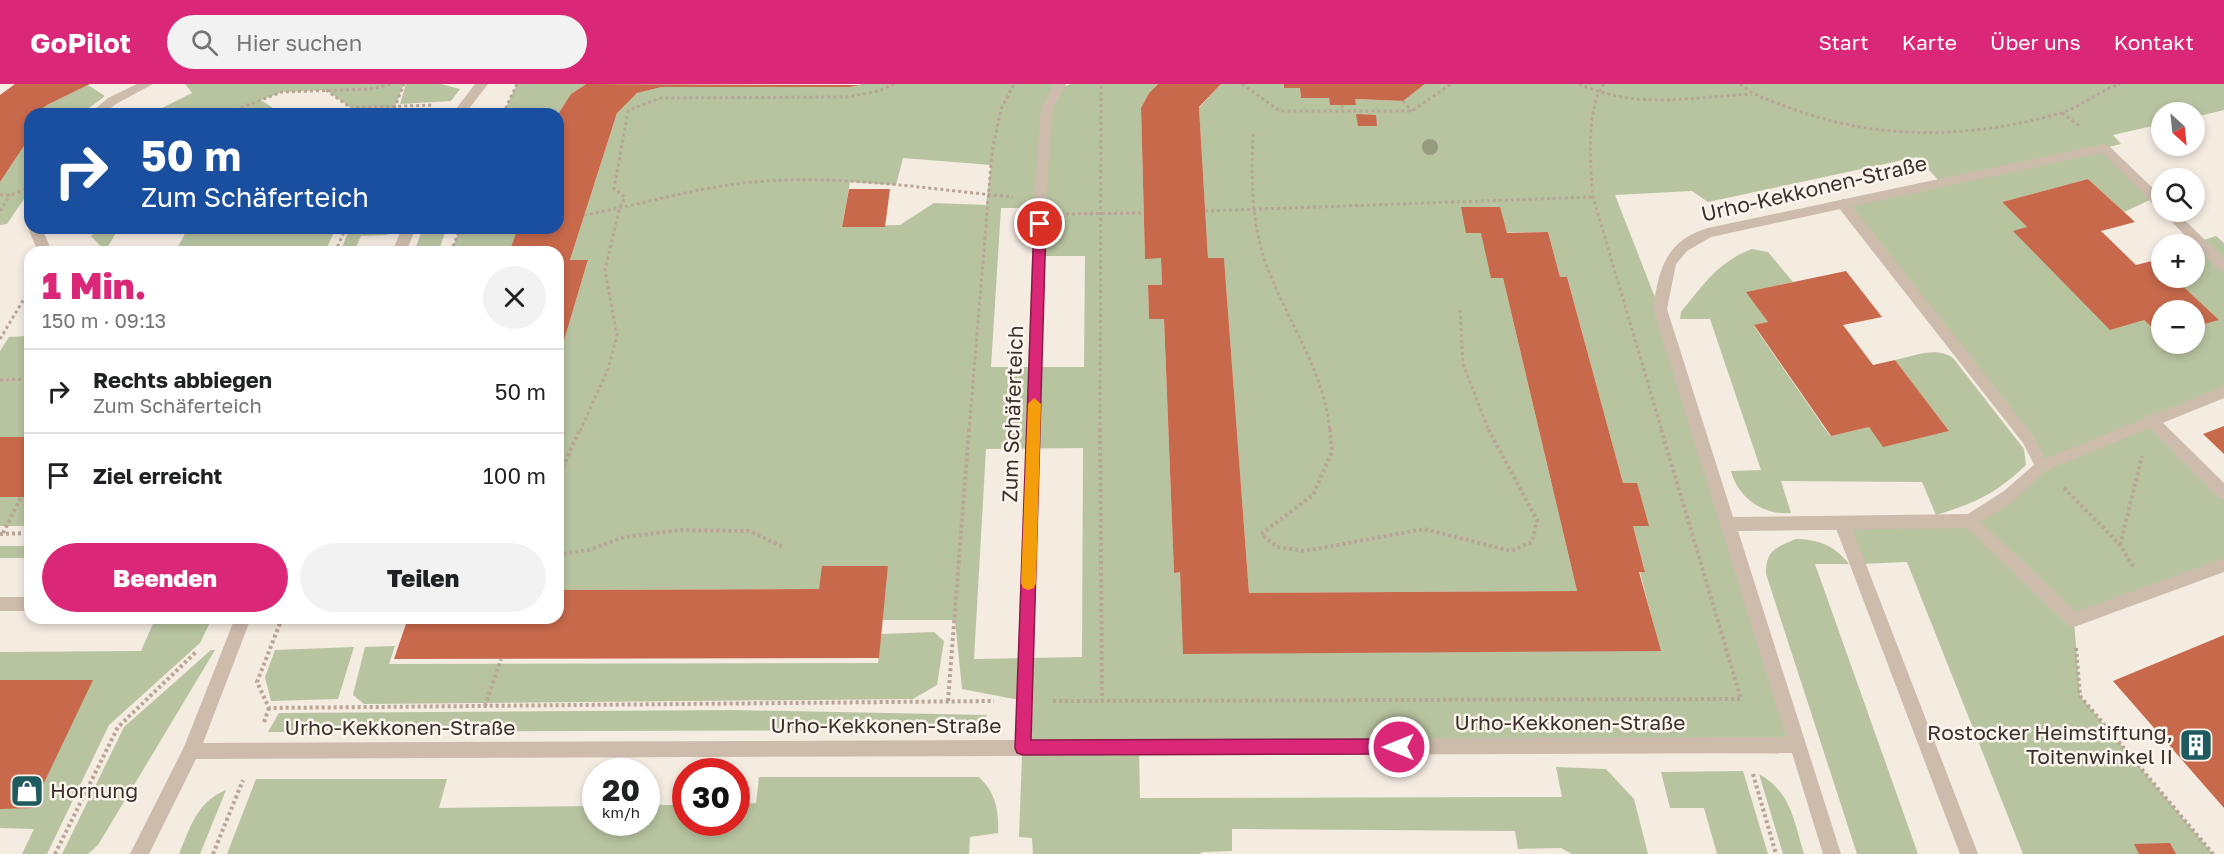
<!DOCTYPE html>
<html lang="de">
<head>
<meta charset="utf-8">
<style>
	body { margin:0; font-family:"Golos Text",sans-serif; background:#f2f2f2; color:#202124; height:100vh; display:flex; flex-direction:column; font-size:22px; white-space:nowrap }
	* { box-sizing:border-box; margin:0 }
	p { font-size:20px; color:#757577 }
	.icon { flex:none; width:33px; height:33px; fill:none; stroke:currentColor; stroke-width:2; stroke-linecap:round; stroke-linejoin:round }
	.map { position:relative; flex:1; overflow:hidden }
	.sheet { position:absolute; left:24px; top:162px; width:540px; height:378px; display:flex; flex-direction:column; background:#fff; border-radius:18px; box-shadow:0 3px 9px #0003 }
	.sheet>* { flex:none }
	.hud { position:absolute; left:24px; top:24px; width:540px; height:126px; border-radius:18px; box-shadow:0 3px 9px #0003; background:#1a4fa0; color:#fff; overflow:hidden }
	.needle { width:39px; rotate:153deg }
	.buttons { position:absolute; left:2151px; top:18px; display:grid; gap:12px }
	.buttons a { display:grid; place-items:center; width:54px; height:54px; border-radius:50%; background:#fff; box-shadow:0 3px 9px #0003; font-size:30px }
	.speed { position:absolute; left:582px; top:674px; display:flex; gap:12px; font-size:30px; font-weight:700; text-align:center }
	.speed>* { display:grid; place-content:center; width:78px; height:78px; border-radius:50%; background:#fff; box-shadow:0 3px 9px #0003; line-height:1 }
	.speed small { font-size:15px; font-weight:400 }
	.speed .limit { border:9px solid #d22; background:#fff; color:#111 }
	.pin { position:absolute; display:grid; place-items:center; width:51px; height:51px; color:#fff; margin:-26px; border:3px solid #fff; border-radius:50%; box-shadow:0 2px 6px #0007 }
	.me { position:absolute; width:66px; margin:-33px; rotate:270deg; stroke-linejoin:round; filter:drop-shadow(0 0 4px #0008) }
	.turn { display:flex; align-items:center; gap:21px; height:126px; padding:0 18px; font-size:27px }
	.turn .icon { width:78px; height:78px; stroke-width:2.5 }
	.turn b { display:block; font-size:42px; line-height:51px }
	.round { display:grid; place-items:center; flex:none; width:63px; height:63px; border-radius:32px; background:#f2f2f2 }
	.head { display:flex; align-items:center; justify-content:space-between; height:102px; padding:0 18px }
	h1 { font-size:36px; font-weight:800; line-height:45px; color:#db2777 }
	.cta { display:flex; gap:12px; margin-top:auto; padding:12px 18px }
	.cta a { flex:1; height:69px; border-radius:36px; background:#db2777; color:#fff; font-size:24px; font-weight:800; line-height:69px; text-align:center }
	.cta a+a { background:#f2f2f2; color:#202124 }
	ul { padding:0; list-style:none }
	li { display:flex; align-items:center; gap:18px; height:84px; padding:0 18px; border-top:2px solid #e0e0e0 }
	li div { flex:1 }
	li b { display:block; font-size:22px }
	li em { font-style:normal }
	header { display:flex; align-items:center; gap:36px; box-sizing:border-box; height:84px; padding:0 30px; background:#db2777; color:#fff }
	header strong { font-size:28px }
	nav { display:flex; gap:33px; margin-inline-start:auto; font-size:21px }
	.search { width:420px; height:54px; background:#f2f2f2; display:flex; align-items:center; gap:15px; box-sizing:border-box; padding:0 21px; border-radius:33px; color:#757577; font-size:22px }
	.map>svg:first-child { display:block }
	.green { fill:#b8c4a0; fill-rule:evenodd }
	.building { fill:#c8694b }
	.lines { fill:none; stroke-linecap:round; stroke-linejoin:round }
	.path-far1 { stroke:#b9a596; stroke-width:3; stroke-dasharray:3 3; stroke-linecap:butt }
	.path { stroke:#b9a596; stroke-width:4; stroke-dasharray:3 3; stroke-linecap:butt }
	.lane { fill:#cdbbac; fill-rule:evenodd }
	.street { fill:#cdbbac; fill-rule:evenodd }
	.tree { fill:#969b7f }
	.route { fill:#db2777; stroke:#8e194d; stroke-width:1.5 }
	.slow { fill:#f59e0b }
	.labels { text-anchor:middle; stroke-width:5; stroke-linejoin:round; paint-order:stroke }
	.street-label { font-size:21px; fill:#3b302b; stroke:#fbf5ee }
	.poi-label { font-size:21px; fill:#3b302b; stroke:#fbf5ee; text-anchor:end }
</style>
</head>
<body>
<header>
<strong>GoPilot</strong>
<div class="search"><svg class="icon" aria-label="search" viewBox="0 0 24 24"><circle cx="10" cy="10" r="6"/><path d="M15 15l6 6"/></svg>Hier suchen</div>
<nav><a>Start</a><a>Karte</a><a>Über uns</a><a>Kontakt</a></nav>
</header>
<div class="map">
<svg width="2224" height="770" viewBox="0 0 2224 770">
	<rect width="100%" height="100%" fill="#f4ebe1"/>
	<!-- green -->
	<path class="green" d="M185 0H404L392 30H335L351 24 326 6 282 8 261 16 276 26 274 30H150L192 9Z
		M406 0H441L460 5 451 17 400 20Z
		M517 0H586L571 10 558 30H503Z
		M862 0H1057V4L1072 0H1158L1149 9 1141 24 1145 174H1161L1162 201 1148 202 1149 235H1164L1174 488H1180L1184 570 1660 566 1640 488 1645 487 1633 442H1648L1623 399 1567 193H1560L1548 148 1482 149 1503 194 1577 507 1249 509 1224 175 1208 174 1199 24 1221 0H1284V4H1300L1301 14H1329L1330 21H1355V15L1403 17 1425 0H2224V26L2195 33 2194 28H2162L2161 40 2113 51 2121 60 2104 64 2154 114 2124 128 2088 95 2002 118 2027 143 2144 236 2161 253 2162 260H2194L2195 243 2218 236 2174 194H2194V160H2192L2216 152 2224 159V308L2152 336 2224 409V481L2074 537 2080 612 2213 770H2023L1907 478 1859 480 1842 439 1970 437 2042 382 1843 120 1940 98 1917 73 1708 118 1692 107 1615 111 1663 234 1797 661 1139 664 1140 714 1562 713 1556 683 1606 685 1634 715 1648 770H1572L1561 764 1518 765 1515 747 1232 745V767L1203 768 1199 770H1033L1032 754 1019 753 1024 617 962 605 955 536H882L888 482H823L819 505 558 506V275L588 177 570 176 617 29 637 9 662 3H850ZM903 74 991 81 986 121 934 119 900 141 842 142 850 98 896 101ZM1001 124H1040L1039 172H1085L1084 283H991ZM1083 364 1082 573 974 575 986 365Z
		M88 1 105 12 81 30H35L47 21Z
		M30 53V106L7 140 0 141V98Z
		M100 144H119L107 164H102L91 152Z
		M188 144H336L325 168H175Z
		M350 144H390L387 151 361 152 354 168H340Z
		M423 144H447L438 168H414Z
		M460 144H518L509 168H451Z
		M1752 165 1768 168 1793 198 1747 208 1768 238 1754 242 1830 352 1869 343 1883 362 1949 347 1895 276C1914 272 1936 262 1953 274L2024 365 2026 381C1994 411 1977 418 1936 431L1922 398 1781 397 1791 429C1764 432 1738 414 1731 387L1761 386 1710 235H1680L1681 228C1703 201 1719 177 1752 165Z
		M30 252V353H0V267L9 253Z
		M0 413H30V442H0Z
		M1796 455C1820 456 1834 461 1849 480H1815L1918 770H1857L1766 490C1766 466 1775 464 1796 455Z
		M0 462H30V474H0Z
		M212 534 200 559 109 641 47 770H22L34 745 0 744V568L141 567 155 535Z
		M934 548 944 557 937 601 913 615 364 620 353 611 365 563 395 562 389 580 878 579 881 550Z
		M354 563 338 615 271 617 265 593 275 566Z
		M211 566H215L98 761 88 770H62L124 643Z
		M731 626 987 631 982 641 971 646 268 648 279 629Z
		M1743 687 1768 770H1717L1704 724H1670L1661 688Z
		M1759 690C1791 708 1794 737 1804 770H1783Z
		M759 693H979C996 709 999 727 998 749L970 753 969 770H227L256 695H447L439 724 595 722 596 738H646L647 721H685L686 738H736L737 720 756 719Z
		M226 706 200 770H179C191 742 196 719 226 706Z"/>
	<!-- building -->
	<path class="building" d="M15 0H90L47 21 35 30H30V53L0 98V11Z
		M586 0 859 1 850 3H662L637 9 617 29 570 176H588L559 273 558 168H509L518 144H558V30L571 10Z
		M1158 0H1221L1199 23 1208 174H1224L1249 509 1577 507 1503 194H1491L1481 149H1466L1461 123H1500L1507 149 1548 148 1560 193H1567L1623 399H1637L1649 442H1633L1645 488H1639L1661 567 1183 570 1180 488 1174 489 1164 235H1149L1148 201H1162L1161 174 1145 175 1141 24 1149 9Z
		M1284 0H1425L1403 17 1355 15 1356 21H1330L1329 14H1301L1300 4H1284Z
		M314 25 311 30H274L276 26Z
		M1356 30 1376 31 1377 42H1358Z
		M2088 95 2135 138 2101 147 2136 181 2156 176 2162 181V194H2174L2219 236 2194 243V226H2162V253L2144 236 2110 246 2013 147 2027 143 2002 118Z
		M849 105H890L885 143H842Z
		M1846 187 1882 233 1843 241 1873 281 1895 276 1949 347 1883 363 1869 343 1831 352 1754 241 1768 238 1746 208Z
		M2224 342V370L2203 350Z
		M0 353H30V413H0Z
		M822 482H888L879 574 394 575 408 534H558V506L819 505Z
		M2224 551V724L2113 597Z
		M0 596H93L32 724 0 725Z
		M2170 759 2176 770H2139L2134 760Z"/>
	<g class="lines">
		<!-- path-far1 -->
		<path class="path-far1" d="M1242 0 1280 27H1412L1451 0
			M1579 0C1637 26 1691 13 1752 10
			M1604 0C1586 22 1590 84 1593 113L1662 347
			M1740 0C1756 13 1774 18 1793 25 1879 57 1971 54 2058 30 2080 24 2098 7 2120 0
			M326 6 351 24 434 21
			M1403 17 1412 27
			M1342 21 1343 27
			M2062 29 2081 43
			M224 30 282 8 370 5 391 0
			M392 30 404 0
			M503 30 517 0
			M1253 50C1251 92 1251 137 1265 177 1285 234 1324 285 1330 347
			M0 111H11L30 103
			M0 127 10 111
			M1205 127 1593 113
			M1066 130 1144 129
			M584 131C641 121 696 103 754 98 840 90 927 105 1013 113
			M335 168 346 144
			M451 168 460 144
			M1460 226 1463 280 1489 347
			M0 255 30 205
			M0 296 30 295
			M580 347 608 285 617 252 605 186 619 126 625 113 614 105 628 27 659 14 847 13 879 7 894 0
			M969 347 992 68 1001 25 1014 0
			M1100 347 1101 0"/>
		<!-- path -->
		<path class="path" d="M1100 345 1102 616
			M1330 345 1332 368 1313 411 1261 450 1277 463 1305 467 1424 445 1511 467 1532 458 1537 436 1488 345
			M558 394 580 345
			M2064 404 2120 461 2134 484
			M3 449 21 413
			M0 450 30 449
			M2120 461 2142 372
			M558 468 561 470 589 466 624 453 682 446 749 447 783 463
			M282 534 257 598 269 624 994 617
			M2076 564 2080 612 2213 770
			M948 617 969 345
			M1053 617 1741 615 1661 345
			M485 622 501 575
			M264 638 269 624
			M1753 690 1776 770
			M55 770 118 643 197 567
			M213 770 243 696"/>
		<!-- lane -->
		<path class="lane" d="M2104 60 2108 61 2162 113V126L2157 124 2100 67 2098 64Z
			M1843 115 1848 117 2033 351 2049 382 2047 386 2042 388 2037 386 2023 359 1838 123 1837 120 1838 117Z
			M2162 128H2176L2224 174V187L2219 186Z
			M2151 330 2156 332 2224 399V415L2219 414 2146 340 2144 336 2146 332Z
			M1970 430 1975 432 2076 528 2224 474V488L2074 543 2068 541 1965 442 1962 437 1965 432Z
			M1842 432 1847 434 1850 439 1978 770H1960L1834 439 1837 434Z
			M0 513H30V527H0Z"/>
		<!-- street -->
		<path class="street" d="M137 0H153L116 20 103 30H89L108 14Z
			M475 0H488L465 30H452Z
			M1054 0H1066L1053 25 1046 115 1032 656 1786 653 1653 225C1659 185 1665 157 1708 144L2104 60 2110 64 2104 68 1711 153 1687 167 1676 180 1667 225 1733 433 1968 430 2004 407 2037 378 2224 302V314L2047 386 2014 417 1970 444 1738 447 1841 770H1823L1792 669 196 675 149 770H130L184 663 235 534H251L203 659 1015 656 1034 115 1041 25Z
			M30 141V144H42L52 168H38L28 144Z
			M402 144H416L406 168H392Z"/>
	</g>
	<!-- trees -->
	<circle class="tree" cx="1430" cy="63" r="8"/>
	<!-- route -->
	<path class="route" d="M1040 136 1046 140 1031 656 1399 655 1404 657 1406 663 1404 668 1399 670 1023 671 1017 669 1015 664 1034 140Z"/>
	<!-- slow -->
	<path class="slow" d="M1034 314 1041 320 1036 499 1034 504 1028 506 1023 504 1021 499 1028 320Z"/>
	<!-- icons -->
	<defs>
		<symbol id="building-square" viewBox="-11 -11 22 22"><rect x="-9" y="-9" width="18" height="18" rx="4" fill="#1f5a5e" stroke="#fbf5ee"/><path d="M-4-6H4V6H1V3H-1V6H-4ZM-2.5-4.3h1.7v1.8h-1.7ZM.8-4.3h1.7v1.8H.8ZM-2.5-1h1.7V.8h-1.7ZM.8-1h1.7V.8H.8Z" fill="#fff"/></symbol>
		<symbol id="shop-square" viewBox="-11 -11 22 22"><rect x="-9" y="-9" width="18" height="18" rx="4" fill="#1f5a5e" stroke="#fbf5ee"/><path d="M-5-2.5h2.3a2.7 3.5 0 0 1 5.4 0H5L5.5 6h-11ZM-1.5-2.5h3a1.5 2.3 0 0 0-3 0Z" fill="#fff"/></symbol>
	</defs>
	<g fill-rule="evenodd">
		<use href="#building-square" x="2177" y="642" width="38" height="38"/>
		<use href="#shop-square" x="8" y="688" width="38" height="38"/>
	</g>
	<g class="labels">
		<!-- street labels -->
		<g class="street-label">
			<text transform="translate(1814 105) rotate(-13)" y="7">Urho-Kekkonen-Straße</text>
			<text transform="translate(1013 330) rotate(-88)" y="7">Zum Schäferteich</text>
			<text x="1570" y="646">Urho-Kekkonen-Straße</text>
			<text x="886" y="649">Urho-Kekkonen-Straße</text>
			<text x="400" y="651">Urho-Kekkonen-Straße</text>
		</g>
		<!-- poi labels -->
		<g class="poi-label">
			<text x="2173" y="656">Rostocker Heimstiftung,<tspan x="2173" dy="24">Toitenwinkel II</tspan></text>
			<text x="50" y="714" text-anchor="start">Hornung</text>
		</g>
	</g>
</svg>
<div class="buttons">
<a><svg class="needle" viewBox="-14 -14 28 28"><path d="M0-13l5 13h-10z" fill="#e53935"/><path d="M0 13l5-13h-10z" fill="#757577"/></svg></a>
<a><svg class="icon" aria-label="search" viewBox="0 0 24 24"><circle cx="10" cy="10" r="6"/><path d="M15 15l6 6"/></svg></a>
<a>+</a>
<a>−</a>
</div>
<div class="speed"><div>20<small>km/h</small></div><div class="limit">30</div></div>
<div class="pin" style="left:1040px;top:140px;background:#d93025"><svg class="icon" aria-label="arrive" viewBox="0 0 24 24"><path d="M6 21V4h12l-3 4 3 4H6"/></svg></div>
<svg class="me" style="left:1399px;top:663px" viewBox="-20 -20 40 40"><circle r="17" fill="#db2777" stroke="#fff" stroke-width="3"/><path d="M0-11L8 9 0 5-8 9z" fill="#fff"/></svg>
<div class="hud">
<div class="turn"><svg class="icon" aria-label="right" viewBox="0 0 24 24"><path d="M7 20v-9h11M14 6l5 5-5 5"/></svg><div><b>50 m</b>Zum Schäferteich</div></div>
</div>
<section class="sheet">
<div class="head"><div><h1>1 Min.</h1><p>150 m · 09:13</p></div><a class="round"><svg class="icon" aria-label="close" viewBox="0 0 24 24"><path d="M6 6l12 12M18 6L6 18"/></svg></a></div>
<ul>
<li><svg class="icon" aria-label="right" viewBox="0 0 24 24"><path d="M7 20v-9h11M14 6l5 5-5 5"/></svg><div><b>Rechts abbiegen</b><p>Zum Schäferteich</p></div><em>50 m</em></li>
<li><svg class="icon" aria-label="arrive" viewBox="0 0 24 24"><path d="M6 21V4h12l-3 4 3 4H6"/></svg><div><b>Ziel erreicht</b></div><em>100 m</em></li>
</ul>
<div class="cta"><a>Beenden</a><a>Teilen</a></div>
</section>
</div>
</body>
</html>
